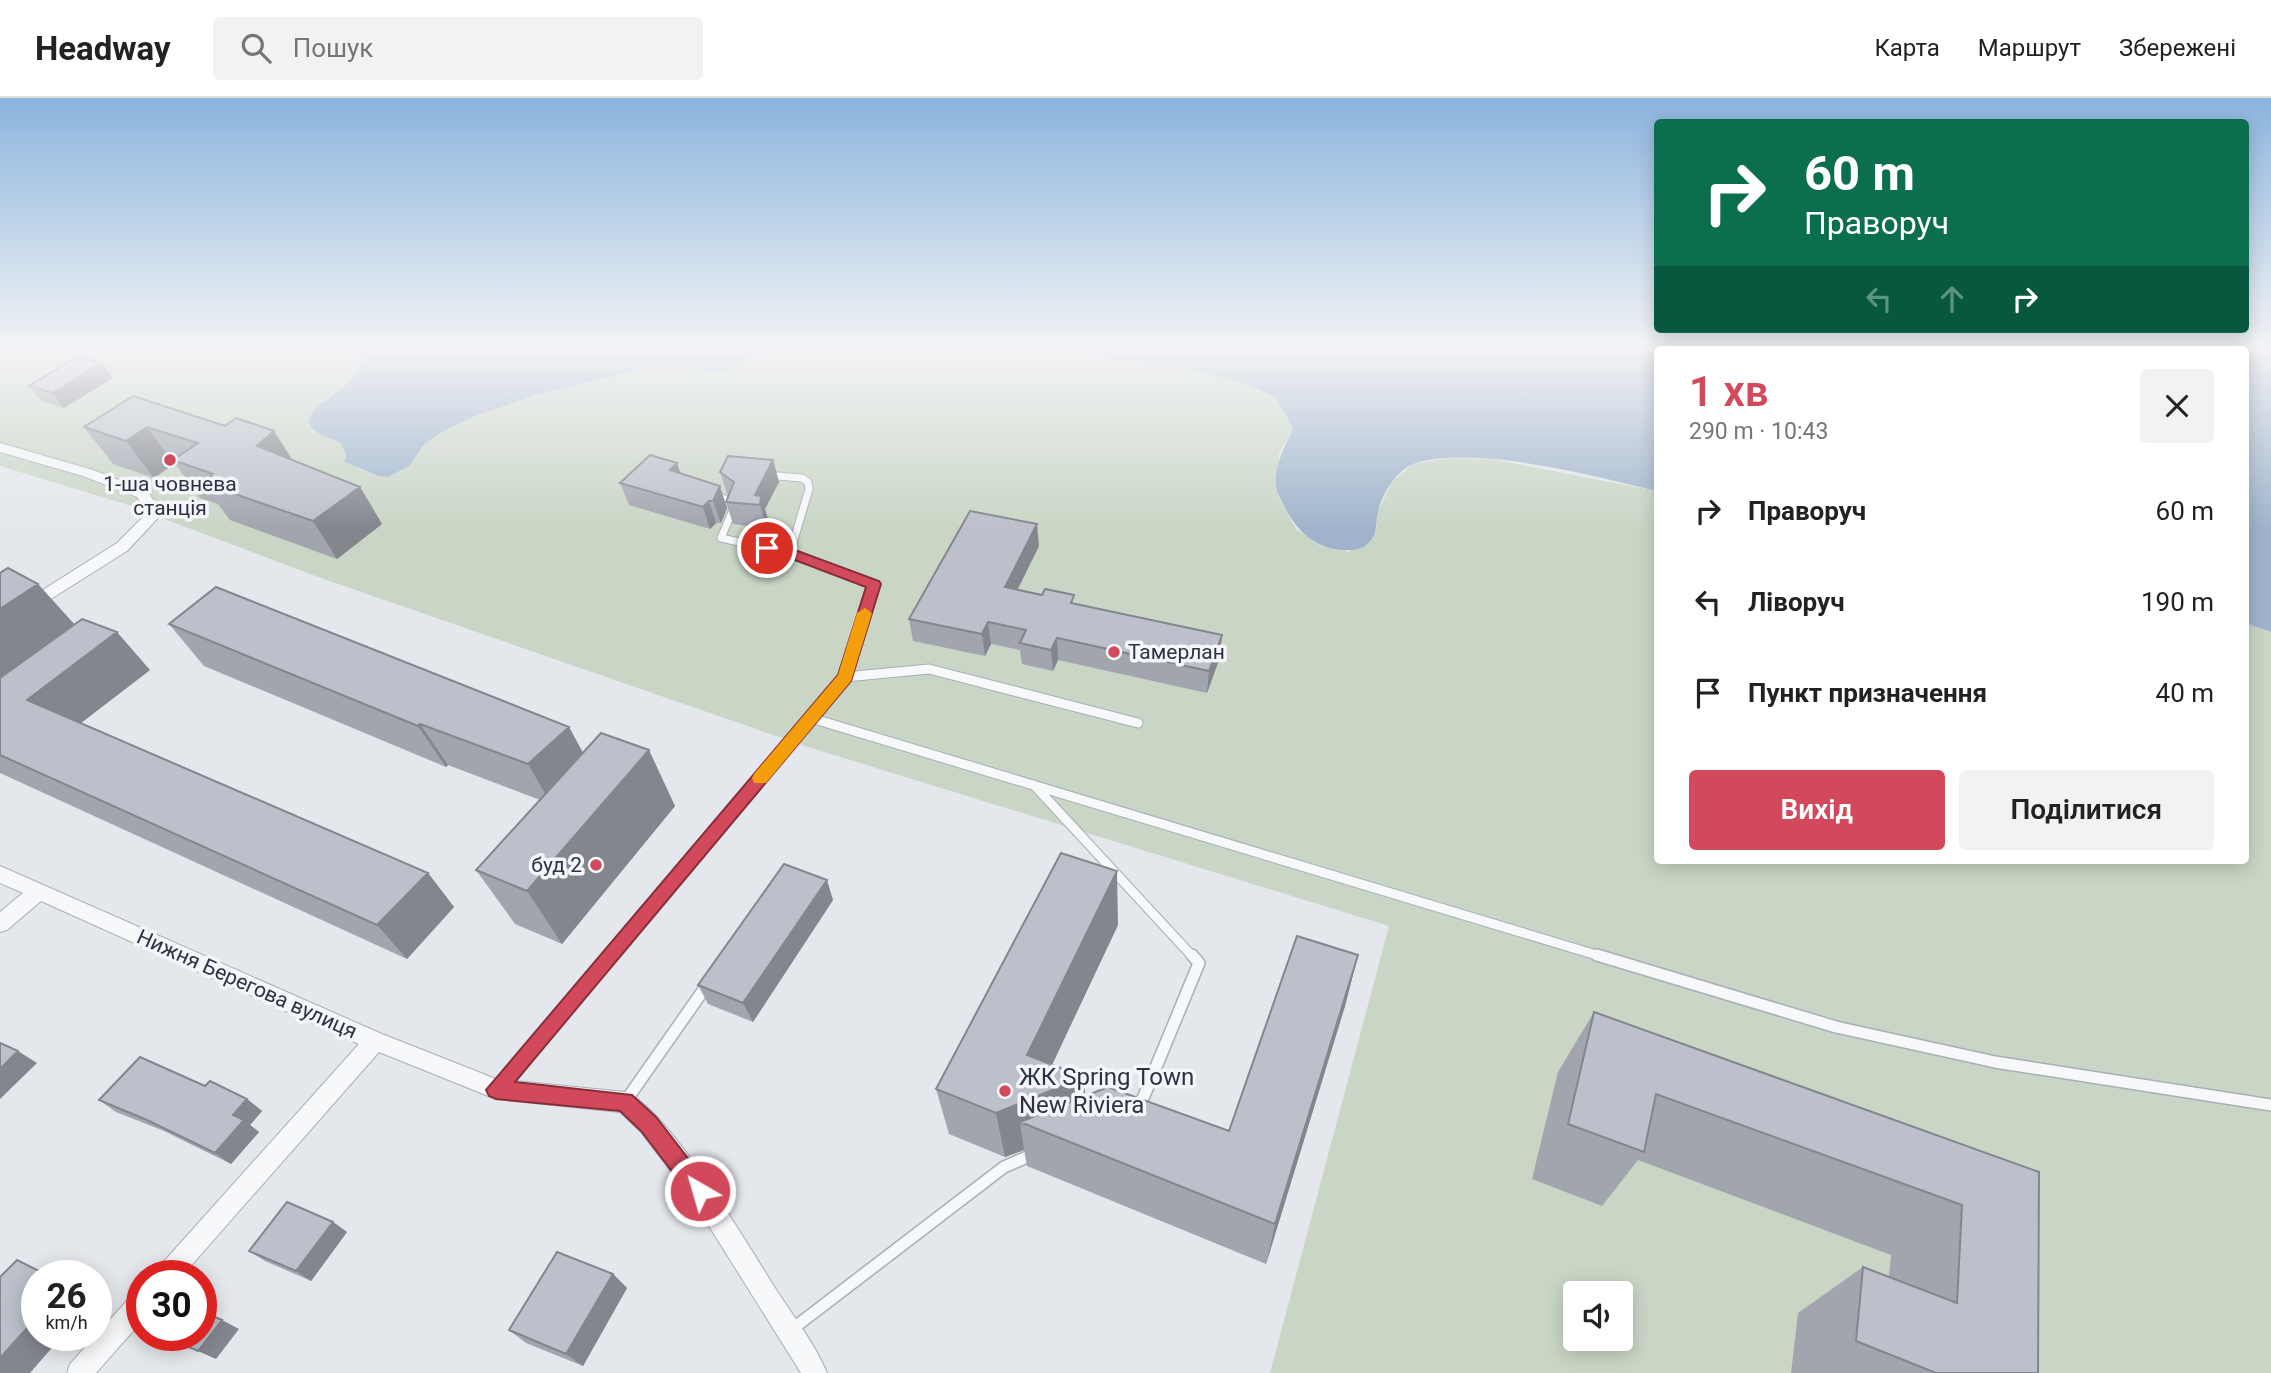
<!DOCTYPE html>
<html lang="uk">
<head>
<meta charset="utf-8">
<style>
	body { margin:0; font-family:Roboto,sans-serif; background:#f2f2f2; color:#222; height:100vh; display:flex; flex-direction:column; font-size:26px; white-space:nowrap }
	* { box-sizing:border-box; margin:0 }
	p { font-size:23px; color:#767676 }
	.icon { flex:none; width:38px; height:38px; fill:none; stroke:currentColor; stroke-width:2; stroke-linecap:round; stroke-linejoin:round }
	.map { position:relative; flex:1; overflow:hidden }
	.drawer { position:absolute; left:1654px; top:248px; width:595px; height:518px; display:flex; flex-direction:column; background:#fff; border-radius:7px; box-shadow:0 4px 18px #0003 }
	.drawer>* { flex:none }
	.guide { position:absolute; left:1654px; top:21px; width:595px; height:214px; border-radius:7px; box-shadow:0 4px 18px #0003; background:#0b6e4f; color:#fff; overflow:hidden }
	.buttons { position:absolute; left:1563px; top:1183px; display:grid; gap:14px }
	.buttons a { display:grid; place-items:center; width:70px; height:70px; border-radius:7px; background:#fff; box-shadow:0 4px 18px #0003; font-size:35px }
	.speed { position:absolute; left:21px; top:1162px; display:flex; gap:14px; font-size:35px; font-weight:700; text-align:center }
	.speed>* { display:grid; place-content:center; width:91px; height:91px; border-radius:50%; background:#fff; box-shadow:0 4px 18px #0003; line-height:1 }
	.speed small { font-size:18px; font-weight:400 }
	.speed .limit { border:10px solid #d22; background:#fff; color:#111 }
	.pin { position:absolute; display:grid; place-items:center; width:60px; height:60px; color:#fff; margin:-30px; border:4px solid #fff; border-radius:50%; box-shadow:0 2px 7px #0007 }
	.me { position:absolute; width:77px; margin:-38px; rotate:322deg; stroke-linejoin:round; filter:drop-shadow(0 0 5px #0008) }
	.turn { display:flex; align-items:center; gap:24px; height:147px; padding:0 35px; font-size:32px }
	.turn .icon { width:91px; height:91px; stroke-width:2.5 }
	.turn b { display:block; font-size:49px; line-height:60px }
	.lanes { display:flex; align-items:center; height:66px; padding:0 35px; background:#0003; justify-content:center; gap:35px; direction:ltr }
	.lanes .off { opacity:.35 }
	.round { display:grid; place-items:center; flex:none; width:74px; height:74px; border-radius:7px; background:#f2f2f2 }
	.headline { display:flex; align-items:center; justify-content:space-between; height:119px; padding:0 35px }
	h1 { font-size:42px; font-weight:600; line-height:52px; color:#d1495b }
	.primary-button { display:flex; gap:14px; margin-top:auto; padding:14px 35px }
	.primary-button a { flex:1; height:80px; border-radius:7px; background:#d1495b; color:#fff; font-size:28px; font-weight:600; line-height:80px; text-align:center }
	.primary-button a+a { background:#f2f2f2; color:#222 }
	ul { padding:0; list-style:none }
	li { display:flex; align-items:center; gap:21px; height:91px; padding:0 35px }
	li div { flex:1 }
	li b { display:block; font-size:26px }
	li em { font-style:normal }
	header { display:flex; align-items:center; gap:42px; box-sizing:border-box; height:98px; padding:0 35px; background:#fff; border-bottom:2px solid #e0e0e0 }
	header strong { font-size:33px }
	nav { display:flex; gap:38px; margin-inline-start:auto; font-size:24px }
	.search { width:490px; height:63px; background:#f2f2f2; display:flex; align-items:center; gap:18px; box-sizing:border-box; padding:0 24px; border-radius:7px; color:#767676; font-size:26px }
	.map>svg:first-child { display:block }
	.green { fill:#c9d6c5; fill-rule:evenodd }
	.water { fill:#9fb4cc }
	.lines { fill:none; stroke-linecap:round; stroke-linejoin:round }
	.lane-far2-casing { stroke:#a9aeb7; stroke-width:9 }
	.lane-far1-casing { stroke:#a9aeb7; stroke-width:11 }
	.lane-casing { stroke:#a9aeb7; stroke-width:14 }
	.street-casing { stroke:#a9aeb7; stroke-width:2 }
	.lane-far2 { stroke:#f7f8fa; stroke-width:7 }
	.lane-far1 { stroke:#f7f8fa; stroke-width:9 }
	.lane { stroke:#f7f8fa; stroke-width:11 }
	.street { fill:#f7f8fa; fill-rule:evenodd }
	.wall { fill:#a1a5ae }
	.shaded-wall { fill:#83868d }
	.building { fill:#bbc0ca; stroke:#83868d; stroke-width:2 }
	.route { fill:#d1495b; stroke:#882f3b; stroke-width:2 }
	.slow { fill:#f59e0b }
	.poi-dot { fill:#d1495b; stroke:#f4f6f9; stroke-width:2.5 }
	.labels { text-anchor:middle; stroke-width:7; stroke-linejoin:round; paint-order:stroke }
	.poi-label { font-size:21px; fill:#2b3445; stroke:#f4f6f9 }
	.street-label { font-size:21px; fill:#2b3445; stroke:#f4f6f9 }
	.near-poi-label { font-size:24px; fill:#2b3445; stroke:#f4f6f9; text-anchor:start }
</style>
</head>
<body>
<header>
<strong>Headway</strong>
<div class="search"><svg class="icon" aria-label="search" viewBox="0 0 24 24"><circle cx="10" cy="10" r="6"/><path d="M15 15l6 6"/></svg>Пошук</div>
<nav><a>Карта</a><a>Маршрут</a><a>Збережені</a></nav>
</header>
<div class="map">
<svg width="2271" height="1275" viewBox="0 0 2271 1275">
	<rect width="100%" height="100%" fill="#e4e7ec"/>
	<!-- green -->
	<path class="green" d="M0 252H363C364 279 342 288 323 302L332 342 341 345 357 370 378 378 388 379 409 368 424 346 444 333 475 318 534 298 654 268 723 274 756 259 778 252H1077L1111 262 1197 273 1246 286 1276 300 1293 330 1279 356 1278 398 1296 431 1319 447 1349 454 1368 446 1376 433 1378 413 1392 384 1413 366 1449 360 1492 361 1657 393V763H2245V525L2271 534V1275H1270L1389 828 808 649 318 479 125 406 0 368ZM1575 1195H1620V1241H1575Z"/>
	<!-- water -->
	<path class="water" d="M363 252H778L756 259 723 274 654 268 534 298 475 318 444 333 424 346 409 368 388 379 378 378 345 364 346 356 341 345C329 340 311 335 308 322 324 292 365 288 363 252Z
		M1077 252H1657V393C1593 378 1478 347 1416 365 1397 371 1382 396 1378 414 1376 421 1377 428 1375 435 1367 455 1348 454 1330 450 1304 443 1291 423 1280 400 1268 377 1284 351 1293 330L1276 300 1246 286 1197 273 1111 262Z
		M2245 252H2271V534L2245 525Z"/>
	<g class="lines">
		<defs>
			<path id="lane-far2" d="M766 377 802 380 808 384 809 391 790 455 874 486 862 523
				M715 396 735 407 721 440 790 455"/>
			<path id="lane-far1" d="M845 579 929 571 1138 625
				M811 620 1603 859
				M1034 687 1193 859
				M608 859 845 579 863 522"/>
			<path id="lane" d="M1597 857 1836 929 1995 964 2271 1007
				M498 989 610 857
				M625 1004 707 887
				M1139 1010 1199 865 1192 857
				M791 1232 1004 1069 1034 1056"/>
			<path id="street" d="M0 345 93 372 147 393 157 407 158 420 127 453 0 533V519L117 445 143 419V407L137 399 83 378 0 354Z
				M0 768 382 936 496 981 625 994C669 1011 749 1149 777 1193 794 1219 815 1246 827 1275H801L692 1101 641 1034 620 1014 496 1001 379 954 182 1178H154L158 1170 359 946 41 803 7 832 0 834V814L23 795 0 785Z
				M142 1193V1223L96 1275H67L70 1266 133 1196Z"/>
		</defs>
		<!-- lane-far2 casing -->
		<use href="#lane-far2" class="lane-far2-casing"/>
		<!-- lane-far1 casing -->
		<use href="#lane-far1" class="lane-far1-casing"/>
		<!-- lane casing -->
		<use href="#lane" class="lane-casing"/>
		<!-- street casing -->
		<use href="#street" class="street-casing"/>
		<!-- lane-far2 -->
		<use href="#lane-far2" class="lane-far2"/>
		<!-- lane-far1 -->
		<use href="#lane-far1" class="lane-far1"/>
		<!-- lane -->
		<use href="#lane" class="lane"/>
		<!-- street -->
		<use href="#street" class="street"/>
	</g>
	<!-- wall -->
	<path class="wall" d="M102 265 113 280 64 310 41 303 29 288Z
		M225 328 274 333 292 362 360 389 382 426 337 461 230 422 218 406 200 400 176 367 174 366 154 380 113 366 84 329Z
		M773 362 779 384 765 411 768 421 766 430 733 426 726 404 729 397 727 396 720 374Z
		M677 365 680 375 727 410 721 425H716L710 431 629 407 620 385Z
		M1039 448 1017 492 1075 506 1220 559 1207 595 1058 562 1053 573 1022 566 1020 552 991 546 985 558 913 543 909 521Z
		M0 475 74 526 150 572 81 625 428 775 454 809 407 861 0 675Z
		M169 526 569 629 583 655 675 708 562 846 515 826 476 772 540 702 448 667 446 669 204 568Z
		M833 802 753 924 708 906 698 887Z
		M1118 827 1051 967 1085 998 1229 1033 1358 857 1345 908 1266 1166 1027 1068 1024 1052 1005 1059 949 1036 936 991Z
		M1594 914 2039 1074 2038 1275H1791L1798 1215 1863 1169 1889 1179 1891 1157 1638 1062 1602 1108 1532 1081 1558 974Z
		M205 988 247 1001 262 1013 250 1027 259 1034 231 1066 164 1033 116 1014 99 1002Z
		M333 1124 347 1134 311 1183 265 1163 249 1153Z
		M613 1176 627 1190 583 1268 526 1245 509 1232Z"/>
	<!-- shaded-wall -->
	<path class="shaded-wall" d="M102 265 113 280 64 310 53 295Z
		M147 329 174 366 154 380 126 343Z
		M274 333 298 371 257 348Z
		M773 362 779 384 765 411 768 421 766 430 760 407 755 397Z
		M677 365 685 388 670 372Z
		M720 388 727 410 721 425 713 403Z
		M360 389 382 426 337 461 313 423Z
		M709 403 716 425 710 431 703 409Z
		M1037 426 1039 448 1008 511 1005 489Z
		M38 486 76 528 0 581V511Z
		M988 524 991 546 985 558 982 536Z
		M117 534 150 572 64 638 27 602Z
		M1222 537 1220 559 1207 595 1209 573Z
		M1057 540 1058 562 1053 573 1051 552Z
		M420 626 448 667 446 669 418 628Z
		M569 629 591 670 551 706 528 666Z
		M649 652 675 708 562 846 527 793Z
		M1117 773 1118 827 1037 999 1084 979 1087 1026 1020 1024 1024 1052 1005 1059 996 1015 1027 957Z
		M428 775 454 809 407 861 377 827Z
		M827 782 833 802 753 924 743 905Z
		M1358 857 1345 908 1266 1166 1275 1126Z
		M18 953 37 965 0 1001V971Z
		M247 1001 262 1013 250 1027 259 1034 231 1066 215 1055 233 1017Z
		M333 1124 347 1134 311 1183 296 1173Z
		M613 1176 627 1190 583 1268 566 1256Z
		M37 1219V1237H63L30 1275H0V1260Z
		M222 1222 239 1231 216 1261 198 1253Z"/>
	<!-- building -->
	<path class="building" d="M79 258 102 265 53 295 29 288Z
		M133 298 225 328 236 320 274 333 257 348 360 389 313 423 203 385 213 376 173 362 198 345 147 329 126 343 84 329Z
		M650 357 677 365 670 372 720 388 713 403H709L703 409 620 385Z
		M728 358 773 362 755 397 761 398 760 407 726 404 734 384 720 374Z
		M970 413 1037 426 1005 489 1042 497 1045 491 1074 497 1071 505 1222 537 1209 573 1057 540 1051 552 1020 545 1026 532 988 524 982 536 909 521Z
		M8 470 38 486 0 511V475Z
		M216 489 569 629 528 666 420 626 418 628 169 526Z
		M82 521 117 534 27 602 428 775 377 827 0 657V580Z
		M601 635 649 652 527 793 476 772Z
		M1061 755 1117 773 1027 957 1084 979 996 1015 936 991Z
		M784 766 827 782 743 905 698 887Z
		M1297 838 1358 857 1275 1126 1020 1024 1108 989 1229 1033Z
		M1594 914 2039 1074 2038 1275H1936L1856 1243 1863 1169 1957 1205 1962 1107 1656 996 1644 1054 1568 1026Z
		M0 945 18 953 0 971Z
		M140 959 205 988 210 983 247 1001 233 1017 244 1022 215 1055 147 1022 99 1002Z
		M287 1104 333 1124 296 1173 249 1153Z
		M557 1154 613 1176 566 1256 509 1232Z
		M17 1162 49 1178H37V1219L0 1260V1179Z
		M201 1213 222 1222 198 1253 166 1239 168 1237H201Z"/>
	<!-- sky -->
	<linearGradient id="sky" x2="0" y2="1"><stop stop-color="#8bb4dd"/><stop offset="0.58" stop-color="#f3f4f6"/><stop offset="1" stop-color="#f3f4f6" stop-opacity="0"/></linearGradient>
	<rect width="2271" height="431" fill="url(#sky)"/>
	<!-- route -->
	<path class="route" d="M767 445 795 452 879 483 881 486 851 583 515 984 632 997 656 1019 708 1086 711 1093 708 1101 700 1104 693 1101 641 1033 620 1013 496 1001 489 998 486 992 838 577 866 489 787 459 762 453 760 450Z"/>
	<!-- slow -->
	<path class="slow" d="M865 510 872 515 851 583 766 685H754L752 680 754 676 838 577 857 515Z"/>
	<!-- markers -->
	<g class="poi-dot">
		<circle cx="170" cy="362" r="7"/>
		<circle cx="1114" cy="554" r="7"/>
		<circle cx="596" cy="767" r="7"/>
		<circle cx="1005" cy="993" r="7"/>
	</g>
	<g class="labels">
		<!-- poi labels -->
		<g class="poi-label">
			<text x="170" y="393">1-ша човнева<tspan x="170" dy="24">станція</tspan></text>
			<text x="1128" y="561" text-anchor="start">Тамерлан</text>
			<text x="582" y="774" text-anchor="end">буд 2</text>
		</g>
		<!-- street labels -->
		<g class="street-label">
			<text transform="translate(247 886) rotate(24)" y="7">Нижня Берегова вулиця</text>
		</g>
		<!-- near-poi labels -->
		<g class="near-poi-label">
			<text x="1019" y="987">ЖК Spring Town<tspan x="1019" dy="28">New Riviera</tspan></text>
		</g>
	</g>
</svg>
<div class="buttons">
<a><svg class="icon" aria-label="sound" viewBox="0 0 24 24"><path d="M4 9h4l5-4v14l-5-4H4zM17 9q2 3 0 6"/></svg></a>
</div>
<div class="speed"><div>26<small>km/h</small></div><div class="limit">30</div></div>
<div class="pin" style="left:767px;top:450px;background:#d93025"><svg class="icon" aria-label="arrive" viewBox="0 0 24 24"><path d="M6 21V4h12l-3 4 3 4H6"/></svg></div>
<svg class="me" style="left:700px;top:1093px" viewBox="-20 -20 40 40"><circle r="17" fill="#d1495b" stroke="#fff" stroke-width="3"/><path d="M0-11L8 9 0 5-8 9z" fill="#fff"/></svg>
<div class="guide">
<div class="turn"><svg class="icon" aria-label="right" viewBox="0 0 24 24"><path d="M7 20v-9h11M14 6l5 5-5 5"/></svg><div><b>60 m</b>Праворуч</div></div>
<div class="lanes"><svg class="icon off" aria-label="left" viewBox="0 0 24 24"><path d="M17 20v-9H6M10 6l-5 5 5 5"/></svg><svg class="icon off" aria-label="ahead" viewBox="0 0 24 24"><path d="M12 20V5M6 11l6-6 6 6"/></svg><svg class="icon" aria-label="right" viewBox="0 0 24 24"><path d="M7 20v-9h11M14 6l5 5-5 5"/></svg></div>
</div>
<section class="drawer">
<div class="headline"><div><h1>1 хв</h1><p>290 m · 10:43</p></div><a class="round"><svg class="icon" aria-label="close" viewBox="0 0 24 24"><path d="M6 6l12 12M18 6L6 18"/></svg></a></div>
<ul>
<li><svg class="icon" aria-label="right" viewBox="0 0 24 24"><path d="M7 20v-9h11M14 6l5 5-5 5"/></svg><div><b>Праворуч</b></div><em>60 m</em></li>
<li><svg class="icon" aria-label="left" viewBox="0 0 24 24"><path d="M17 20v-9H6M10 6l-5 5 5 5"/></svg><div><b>Ліворуч</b></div><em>190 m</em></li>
<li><svg class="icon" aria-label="arrive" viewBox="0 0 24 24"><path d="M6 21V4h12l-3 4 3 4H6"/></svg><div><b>Пункт призначення</b></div><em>40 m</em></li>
</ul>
<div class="primary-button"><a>Вихід</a><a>Поділитися</a></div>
</section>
</div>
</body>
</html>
